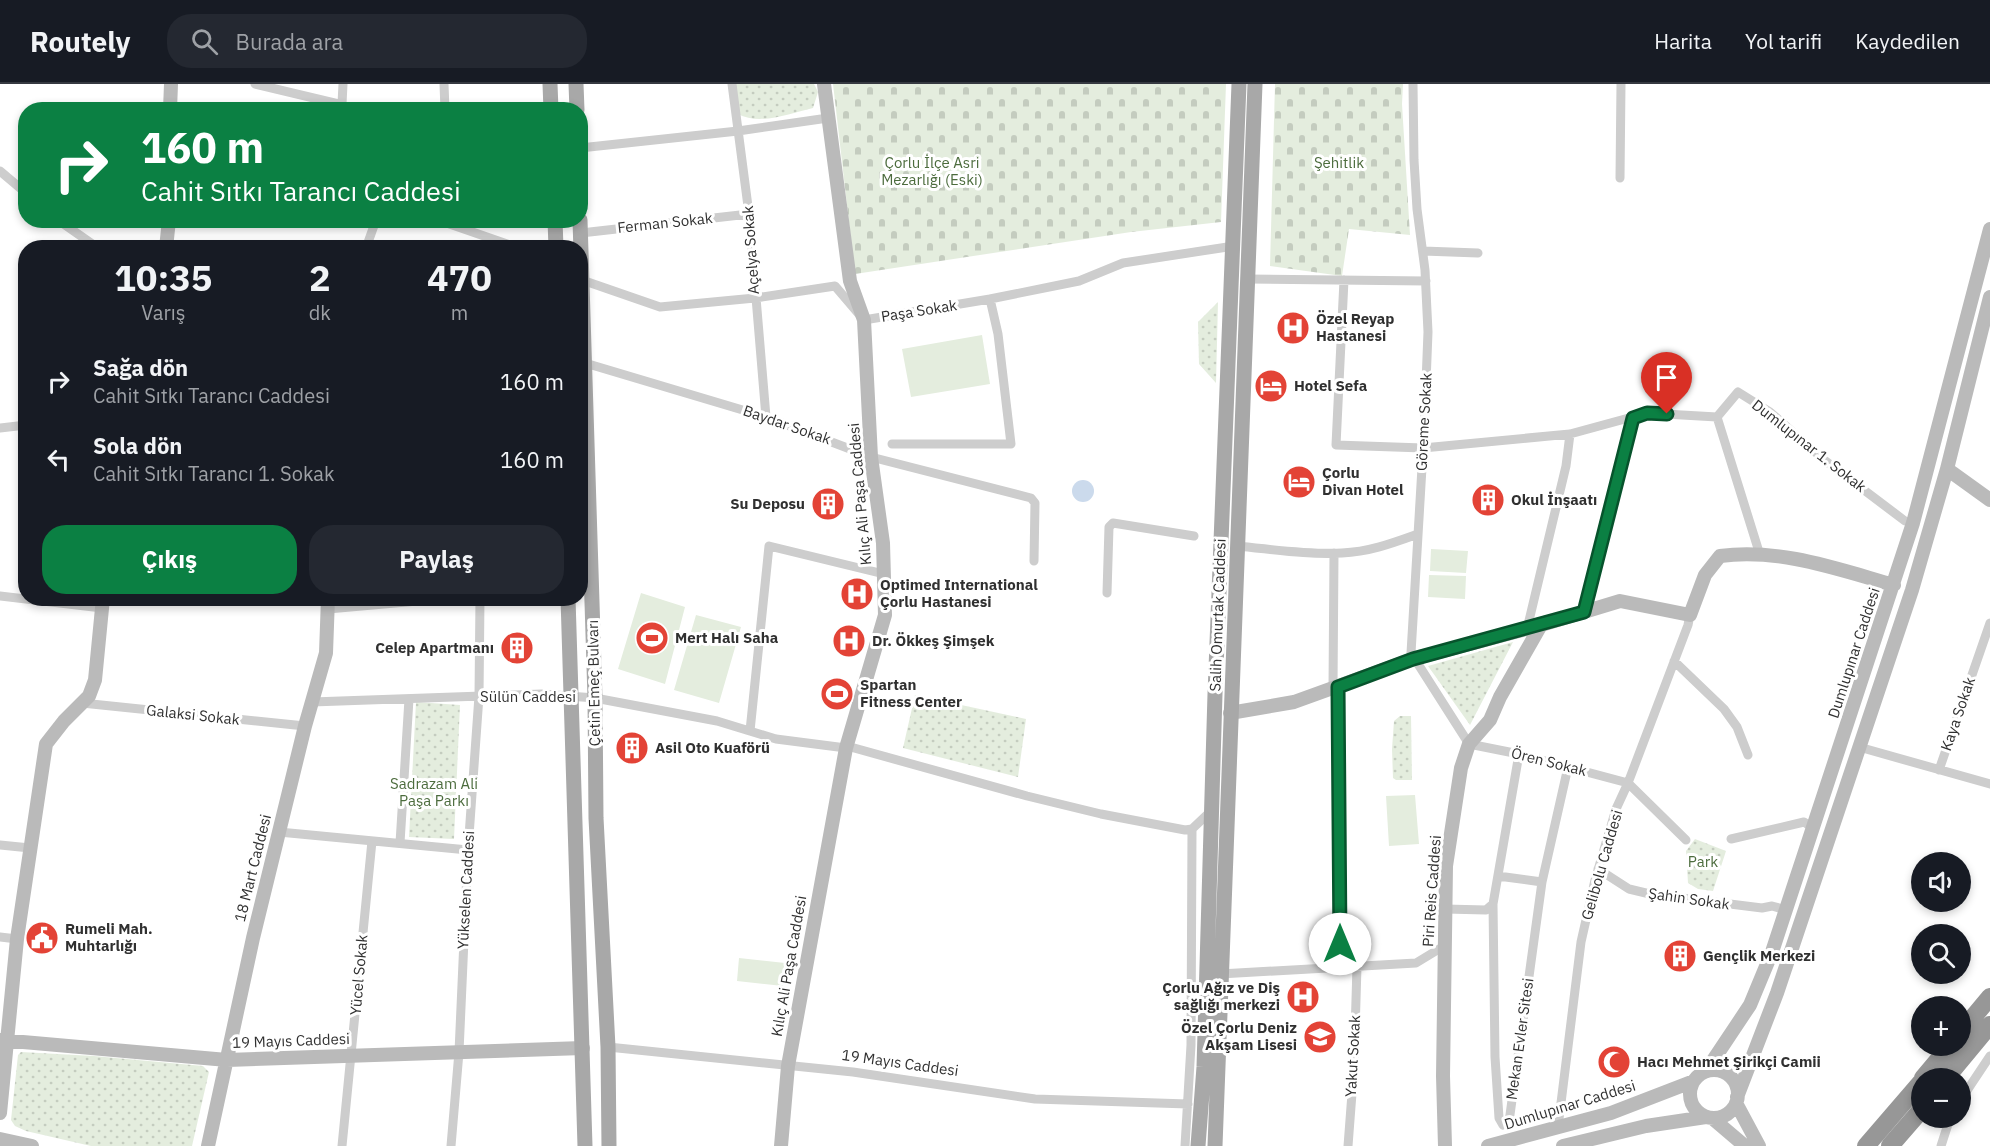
<!DOCTYPE html>
<html lang="tr">
<head>
<meta charset="utf-8">
<style>
	body { margin:0; font-family:"IBM Plex Sans",sans-serif; background:#242831; color:#f1f3f6; height:100vh; display:flex; flex-direction:column; font-size:22px; white-space:nowrap }
	* { box-sizing:border-box; margin:0 }
	p { font-size:20px; color:#9ea1a6 }
	.icon { flex:none; width:33px; height:33px; fill:none; stroke:currentColor; stroke-width:2; stroke-linecap:round; stroke-linejoin:round }
	.map { position:relative; flex:1; overflow:hidden }
	.panel { position:absolute; left:18px; top:156px; width:570px; height:366px; display:flex; flex-direction:column; background:#171b24; border-radius:24px; box-shadow:0 3px 9px #0003 }
	.panel>* { flex:none }
	.top-card { position:absolute; left:18px; top:18px; width:570px; height:126px; border-radius:24px; box-shadow:0 3px 9px #0003; background:#0b8043; color:#fff; overflow:hidden }
	.controls { position:absolute; left:1911px; top:768px; display:grid; gap:12px }
	.controls a { display:grid; place-items:center; width:60px; height:60px; border-radius:50%; background:#171b24; box-shadow:0 3px 9px #0003; font-size:30px }
	.pin { position:absolute; display:grid; place-items:center; width:51px; height:51px; color:#fff; margin:-62px -26px; border-radius:50% 50% 50% 0; rotate:-45deg; box-shadow:0 0 6px #0007 }
	.pin .icon { rotate:45deg }
	.me { position:absolute; width:66px; margin:-33px; rotate:0deg; stroke-linejoin:round; filter:drop-shadow(0 0 4px #0008) }
	.turn { display:flex; align-items:center; gap:21px; height:126px; padding:0 24px; font-size:27px }
	.turn .icon { width:78px; height:78px; stroke-width:2.5 }
	.turn b { display:block; font-size:42px; line-height:51px }
	.eta { display:flex; justify-content:space-evenly; align-items:center; height:102px; text-align:center }
	.eta b { font-size:36px; font-weight:800; line-height:42px }
	.button { display:flex; gap:12px; margin-top:auto; padding:12px 24px }
	.button a { flex:1; height:69px; border-radius:24px; background:#0b8043; color:#fff; font-size:24px; font-weight:800; line-height:69px; text-align:center }
	.button a+a { background:#242831; color:#f1f3f6 }
	ul { padding:0; list-style:none }
	li { display:flex; align-items:center; gap:18px; height:78px; padding:0 24px }
	li div { flex:1 }
	li b { display:block; font-size:22px }
	li em { font-style:normal }
	header { display:flex; align-items:center; gap:36px; box-sizing:border-box; height:84px; padding:0 30px; background:#171b24; border-bottom:2px solid #363941 }
	header strong { font-size:28px }
	nav { display:flex; gap:33px; margin-inline-start:auto; font-size:21px }
	.search { width:420px; height:54px; background:#242831; display:flex; align-items:center; gap:15px; box-sizing:border-box; padding:0 21px; border-radius:24px; color:#9ea1a6; font-size:22px }
	.map>svg:first-child { display:block }
	.grass { fill:url(#grass-dots) }
	.cemetery { fill:url(#cemetery-stones) }
	.garden { fill:#e4edde }
	.water { fill:#cbdaec }
	.lines { fill:none; stroke-linecap:round; stroke-linejoin:round }
	.street { stroke:#cdcdcd; stroke-width:9 }
	.secondary { stroke:#bababa; stroke-width:14 }
	.primary { stroke:#a8a8a8; stroke-width:15 }
	.highway { stroke:#979797; stroke-width:18 }
	.route-casing { stroke:#07532c; stroke-width:15 }
	.route { stroke:#0b8043; stroke-width:10 }
	.labels { text-anchor:middle; stroke-width:6; stroke-linejoin:round; paint-order:stroke }
	.park-label { font-size:15px; fill:#4c6c3d; stroke:#fff }
	.street-label { font-size:15px; fill:#303030; stroke:#fff }
	.poi-label { font-size:15px; font-weight:bold; fill:#303030; stroke:#fff; text-anchor:start }
</style>
</head>
<body>
<header>
<strong>Routely</strong>
<div class="search"><svg class="icon" aria-label="search" viewBox="0 0 24 24"><circle cx="10" cy="10" r="6"/><path d="M15 15l6 6"/></svg>Burada ara</div>
<nav><a>Harita</a><a>Yol tarifi</a><a>Kaydedilen</a></nav>
</header>
<div class="map">
<svg width="1990" height="1062" viewBox="0 0 1990 1062">
	<defs>
		<pattern id="grass-dots" width="8" height="8" patternUnits="userSpaceOnUse" patternTransform="scale(1.5)"><rect width="8" height="8" fill="#e4edde"/><path d="M2 2h.1M6 6h.1" fill="none" stroke="#c4ccbf" stroke-width="1.8" stroke-linecap="round"/></pattern>
		<pattern id="cemetery-stones" width="16" height="16" patternUnits="userSpaceOnUse" patternTransform="scale(1.5)"><rect width="16" height="16" fill="#e4edde"/><path d="M2 7V4a2 2 0 0 1 4 0v3zM10 15v-3a2 2 0 0 1 4 0v3z" fill="#c4ccbf"/></pattern>
	</defs>
	<rect width="100%" height="100%" fill="#fff"/>
	<!-- grass -->
	<path class="grass" d="M734 0H814L818 8 813 24C791 29 760 42 738 30Z
		M1218 218 1216 299 1199 280 1198 238Z
		M1513 558 1470 641 1428 582Z
		M915 611 1026 635 1018 693 903 664Z
		M416 618 460 621 454 755 409 753Z
		M1400 632H1411L1412 696H1396L1393 694 1392 665 1394 637Z
		M1695 755 1726 767 1713 807 1698 805 1688 799 1686 767Z
		M21 968 94 972 203 982 209 988 192 1062H91L26 1047 15 1042 11 1036 18 971Z"/>
	<!-- cemetery -->
	<path class="cemetery" d="M833 0H1226L1221 138 1131 148 855 190Z
		M1275 0H1403L1402 20 1410 151 1349 145 1342 192 1270 182Z"/>
	<!-- garden -->
	<path class="garden" d="M982 251 990 300 911 313 902 265Z
		M1431 465 1468 467 1466 489 1430 487Z
		M1429 491 1466 492 1465 515 1428 513Z
		M641 509 685 523 665 600 618 585Z
		M696 531 741 543 719 619 674 606Z
		M1415 711 1419 760 1389 762 1386 712Z
		M739 874 785 879 783 902 737 897Z"/>
	<!-- water -->
	<path class="water" d="M1072 407a11 11 0 1 1 22 0a11 11 0 1 1-22 0Z"/>
	<g class="lines">
		<!-- street -->
		<path class="street" d="M255 0 364 26
			M444 0 445 26
			M732 0 749 130 766 333
			M1413 0 1414 76 1417 125 1425 186 1428 248 1424 350 1411 569 1469 660 1519 670 1628 699 1686 756
			M342 20 343 0
			M580 64 738 47 828 34
			M0 87 26 109
			M1620 94 1621 0
			M58 136 98 164
			M438 136 519 164
			M581 149 749 130
			M366 164 376 136
			M1423 167 1478 169
			M1247 195 1426 197
			M582 196 660 223 755 214 835 202 864 236 990 215 1079 197 1123 179 1234 162
			M1344 196 1336 361 1423 364 1570 350 1647 329 1717 333 1738 308 1770 328 1823 375 1905 437 1913 439
			M585 279 766 333 871 373 1031 414 1035 419 1034 477
			M1717 333 1760 471
			M0 344 26 341
			M892 360H1011L998 250 990 215
			M1236 462C1271 465 1307 471 1342 469 1369 468 1393 459 1418 450
			M1107 509 1109 443 1113 439 1194 452
			M0 512 102 524
			M328 525 451 514
			M1584 528 1633 334
			M1527 545 1566 382 1570 350
			M1674 577 1724 625 1737 643 1748 671
			M1338 603 1340 883
			M1333 604 1334 469
			M312 618 542 610 595 614 717 637 776 655 846 664
			M82 619 305 642
			M750 647 769 462 884 490
			M847 662 1027 712 1101 730 1185 746 1192 745 1211 727
			M1859 663 1990 700
			M1939 686 1990 539
			M279 748 468 766
			M1731 755 1804 738 1813 744
			M400 759 409 615
			M0 761 30 764
			M1598 785 1629 805 1650 810 1762 824 1772 822 1786 826
			M1498 792 1542 798
			M1493 820 1495 973 1499 1034 1503 1041 1509 1038 1542 798 1568 683
			M1445 825 1486 826 1493 820 1519 670
			M0 853 17 855
			M1220 890 1416 879 1444 862
			M608 963 853 988 1035 1015 1188 1020
			M1960 1017 1990 972
			M1558 1043 1581 858 1595 796 1616 725 1628 699 1688 541 1690 531
			M342 1062 372 757
			M451 1062 459 968 468 766 479 612 480 514
			M1185 1062 1191 961 1192 745
			M1348 1062 1354 983 1357 882
			M1941 1062 1950 1034"/>
		<!-- secondary -->
		<path class="secondary" d="M170 26 171 0
			M166 164 169 136
			M1947 385 1990 416
			M1230 629 1294 618 1413 575 1541 541 1620 517 1690 531 1705 491 1720 472C1780 464 1837 485 1894 501
			M0 956 227 976 583 964
			M1690 1010a24 24 0 1 1 48 0a24 24 0 1 1-48 0Z
			M1706 987 1750 921 1772 868 1913 439 1990 145
			M1737 1013 1777 909 1912 506 1947 385 1990 213
			M1736 1019 1759 1062
			M0 1029 17 855 46 660 64 637 89 612 95 596 103 514
			M1712 1034 1745 1062
			M0 1055 32 1062
			M208 1062 253 854 305 642 326 569 328 514
			M781 1062 788 982 846 664 885 531 883 459 871 373 864 236 850 197 824 0
			M1445 1062 1443 992 1446 782 1461 684 1469 660 1490 636 1500 613 1541 541
			M1488 1062 1611 1029 1694 997
			M1563 1062 1646 1042 1706 1033"/>
		<!-- primary -->
		<path class="primary" d="M550 0 551 26
			M576 0 577 26
			M555 136 556 164
			M580 136 595 614 596 734 608 963 609 1062
			M568 514 585 1062
			M1198 1062 1204 983 1215 610 1239 0
			M1215 1062 1255 0"/>
		<!-- highway -->
		<path class="highway" d="M1960 949 1990 913
			M1923 994 1950 962
			M1946 994 1990 941
			M1866 1062 1922 997
			M1890 1062 1922 1025"/>
	</g>
	<g class="lines">
		<defs>
			<path id="route" d="M1340 860 1338 603 1413 575 1584 528 1633 334 1647 329 1667 330"/>
		</defs>
		<!-- route casing -->
		<use href="#route" class="route-casing"/>
		<!-- route -->
		<use href="#route" class="route"/>
	</g>
	<!-- icons -->
	<defs>
		<symbol id="hospital-disc" viewBox="-11 -11 22 22"><circle r="9.5" fill="#e34336" stroke="#fff"/><path d="M-5-5h3v3.5h4V-5h3V5h-3V1.5h-4V5h-3Z" fill="#fff"/></symbol>
		<symbol id="hotel-disc" viewBox="-11 -11 22 22"><circle r="9.5" fill="#e34336" stroke="#fff"/><path d="M-6-4.5h1.5V1H6V5H4.5V3h-9V5H-6ZM-4 0a1.8 1.8 0 1 1 3.6 0ZM.5 0V-2.5h3Q6-2.5 6 0Z" fill="#fff"/></symbol>
		<symbol id="building-disc" viewBox="-11 -11 22 22"><circle r="9.5" fill="#e34336" stroke="#fff"/><path d="M-4-6H4V6H1V3H-1V6H-4ZM-2.5-4.3h1.7v1.8h-1.7ZM.8-4.3h1.7v1.8H.8ZM-2.5-1h1.7V.8h-1.7ZM.8-1h1.7V.8H.8Z" fill="#fff"/></symbol>
		<symbol id="stadium-disc" viewBox="-11 -11 22 22"><circle r="9.5" fill="#e34336" stroke="#fff"/><path d="M0-5a6.5 5 0 1 0 0 10a6.5 5 0 1 0 0-10ZM-3.5-1.8h7v3.6h-7Z" fill="#fff"/></symbol>
		<symbol id="civic-disc" viewBox="-11 -11 22 22"><circle r="9.5" fill="#e34336" stroke="#fff"/><path d="M-.6-6.5H3V-4.5H.6V-3L4-1V1h2V6H-6V1h2V-1L-.6-3ZM-1.2 2.5V6h2.4V2.5Z" fill="#fff"/></symbol>
		<symbol id="school-disc" viewBox="-11 -11 22 22"><circle r="9.5" fill="#e34336" stroke="#fff"/><path d="M0-5L7-2L0 1L-7-2ZM-4 1L0 2.5L4 1V4Q0 6-4 4Z" fill="#fff"/></symbol>
		<symbol id="mosque-disc" viewBox="-11 -11 22 22"><circle r="9.5" fill="#e34336" stroke="#fff"/><path d="M3.5-4.9A6 6 0 1 0 3.5 4.9A5 5 0 1 1 3.5-4.9Z" fill="#fff"/></symbol>
	</defs>
	<g fill-rule="evenodd">
		<use href="#hospital-disc" x="1274" y="225" width="38" height="38"/>
		<use href="#hotel-disc" x="1252" y="283" width="38" height="38"/>
		<use href="#hotel-disc" x="1280" y="379" width="38" height="38"/>
		<use href="#building-disc" x="1469" y="397" width="38" height="38"/>
		<use href="#building-disc" x="809" y="401" width="38" height="38"/>
		<use href="#hospital-disc" x="838" y="491" width="38" height="38"/>
		<use href="#stadium-disc" x="633" y="535" width="38" height="38"/>
		<use href="#hospital-disc" x="830" y="538" width="38" height="38"/>
		<use href="#building-disc" x="498" y="545" width="38" height="38"/>
		<use href="#stadium-disc" x="818" y="591" width="38" height="38"/>
		<use href="#building-disc" x="613" y="645" width="38" height="38"/>
		<use href="#civic-disc" x="23" y="835" width="38" height="38"/>
		<use href="#building-disc" x="1661" y="853" width="38" height="38"/>
		<use href="#hospital-disc" x="1284" y="894" width="38" height="38"/>
		<use href="#school-disc" x="1301" y="934" width="38" height="38"/>
		<use href="#mosque-disc" x="1595" y="959" width="38" height="38"/>
	</g>
	<g class="labels">
		<!-- park labels -->
		<g class="park-label">
			<text x="932" y="84">Çorlu İlçe Asri<tspan x="932" dy="17">Mezarlığı (Eski)</tspan></text>
			<text x="1339" y="84">Şehitlik</text>
			<text x="434" y="705">Sadrazam Ali<tspan x="434" dy="17">Paşa Parkı</tspan></text>
			<text x="1703" y="783">Park</text>
		</g>
		<!-- street labels -->
		<g class="street-label">
			<text transform="translate(665 139) rotate(-6)" y="5">Ferman Sokak</text>
			<text transform="translate(751 166) rotate(-94)" y="5">Açelya Sokak</text>
			<text transform="translate(919 227) rotate(-9)" y="5">Paşa Sokak</text>
			<text transform="translate(1424 338) rotate(-87)" y="5">Göreme Sokak</text>
			<text transform="translate(787 341) rotate(19)" y="5">Baydar Sokak</text>
			<text transform="translate(1809 362) rotate(38)" y="5">Dumlupınar 1. Sokak</text>
			<text transform="translate(860 410) rotate(-95)" y="5">Kılıç Ali Paşa Caddesi</text>
			<text transform="translate(1218 531) rotate(-88)" y="5">Salih Omurtak Caddesi</text>
			<text transform="translate(1854 569) rotate(-72)" y="5">Dumlupınar Caddesi</text>
			<text transform="translate(594 599) rotate(-91)" y="5">Çetin Emeç Bulvarı</text>
			<text x="528" y="618">Sülün Caddesi</text>
			<text transform="translate(1958 630) rotate(-71)" y="5">Kaya Sokak</text>
			<text transform="translate(193 631) rotate(6)" y="5">Galaksi Sokak</text>
			<text transform="translate(1549 678) rotate(14)" y="5">Ören Sokak</text>
			<text transform="translate(1602 781) rotate(-74)" y="5">Gelibolu Caddesi</text>
			<text transform="translate(253 784) rotate(-76)" y="5">18 Mart Caddesi</text>
			<text transform="translate(466 806) rotate(-87)" y="5">Yükselen Caddesi</text>
			<text transform="translate(1432 807) rotate(-86)" y="5">Piri Reis Caddesi</text>
			<text transform="translate(1689 815) rotate(8)" y="5">Şahin Sokak</text>
			<text transform="translate(789 882) rotate(-80)" y="5">Kılıç Ali Paşa Caddesi</text>
			<text transform="translate(359 891) rotate(-85)" y="5">Yücel Sokak</text>
			<text transform="translate(1520 955) rotate(-82)" y="5">Mekan Evler Sitesi</text>
			<text transform="translate(291 957) rotate(-2)" y="5">19 Mayıs Caddesi</text>
			<text transform="translate(1353 972) rotate(-87)" y="5">Yakut Sokak</text>
			<text transform="translate(900 979) rotate(8)" y="5">19 Mayıs Caddesi</text>
			<text transform="translate(1570 1021) rotate(-17)" y="5">Dumlupınar Caddesi</text>
		</g>
		<!-- poi labels -->
		<g class="poi-label">
			<text x="1316" y="240">Özel Reyap<tspan x="1316" dy="17">Hastanesi</tspan></text>
			<text x="1294" y="307">Hotel Sefa</text>
			<text x="1322" y="394">Çorlu<tspan x="1322" dy="17">Divan Hotel</tspan></text>
			<text x="1511" y="421">Okul İnşaatı</text>
			<text x="805" y="425" text-anchor="end">Su Deposu</text>
			<text x="880" y="506">Optimed International<tspan x="880" dy="17">Çorlu Hastanesi</tspan></text>
			<text x="675" y="559">Mert Halı Saha</text>
			<text x="872" y="562">Dr. Ökkeş Şimşek</text>
			<text x="494" y="569" text-anchor="end">Celep Apartmanı</text>
			<text x="860" y="606">Spartan<tspan x="860" dy="17">Fitness Center</tspan></text>
			<text x="655" y="669">Asil Oto Kuaförü</text>
			<text x="65" y="850">Rumeli Mah.<tspan x="65" dy="17">Muhtarlığı</tspan></text>
			<text x="1703" y="877">Gençlik Merkezi</text>
			<text x="1280" y="909" text-anchor="end">Çorlu Ağız ve Diş<tspan x="1280" dy="17">sağlığı merkezi</tspan></text>
			<text x="1297" y="949" text-anchor="end">Özel Çorlu Deniz<tspan x="1297" dy="17">Akşam Lisesi</tspan></text>
			<text x="1637" y="983">Hacı Mehmet Şirikçi Camii</text>
		</g>
	</g>
</svg>
<div class="controls">
<a><svg class="icon" aria-label="sound" viewBox="0 0 24 24"><path d="M4 9h4l5-4v14l-5-4H4zM17 9q2 3 0 6"/></svg></a>
<a><svg class="icon" aria-label="search" viewBox="0 0 24 24"><circle cx="10" cy="10" r="6"/><path d="M15 15l6 6"/></svg></a>
<a>+</a>
<a>−</a>
</div>
<div class="pin" style="left:1667px;top:330px;background:#d93025"><svg class="icon" aria-label="arrive" viewBox="0 0 24 24"><path d="M6 21V4h12l-3 4 3 4H6"/></svg></div>
<svg class="me" style="left:1340px;top:860px" viewBox="-20 -20 40 40"><circle r="19" fill="#fff"/><path d="M0-13L10 11 0 6-10 11z" fill="#0b8043"/></svg>
<div class="top-card">
<div class="turn"><svg class="icon" aria-label="right" viewBox="0 0 24 24"><path d="M7 20v-9h11M14 6l5 5-5 5"/></svg><div><b>160 m</b>Cahit Sıtkı Tarancı Caddesi</div></div>
</div>
<section class="panel">
<div class="eta">
<div><b>10:35</b><p>Varış</p></div>
<div><b>2</b><p>dk</p></div>
<div><b>470</b><p>m</p></div>
</div>
<ul>
<li><svg class="icon" aria-label="right" viewBox="0 0 24 24"><path d="M7 20v-9h11M14 6l5 5-5 5"/></svg><div><b>Sağa dön</b><p>Cahit Sıtkı Tarancı Caddesi</p></div><em>160 m</em></li>
<li><svg class="icon" aria-label="left" viewBox="0 0 24 24"><path d="M17 20v-9H6M10 6l-5 5 5 5"/></svg><div><b>Sola dön</b><p>Cahit Sıtkı Tarancı 1. Sokak</p></div><em>160 m</em></li>
</ul>
<div class="button"><a>Çıkış</a><a>Paylaş</a></div>
</section>
</div>
</body>
</html>
